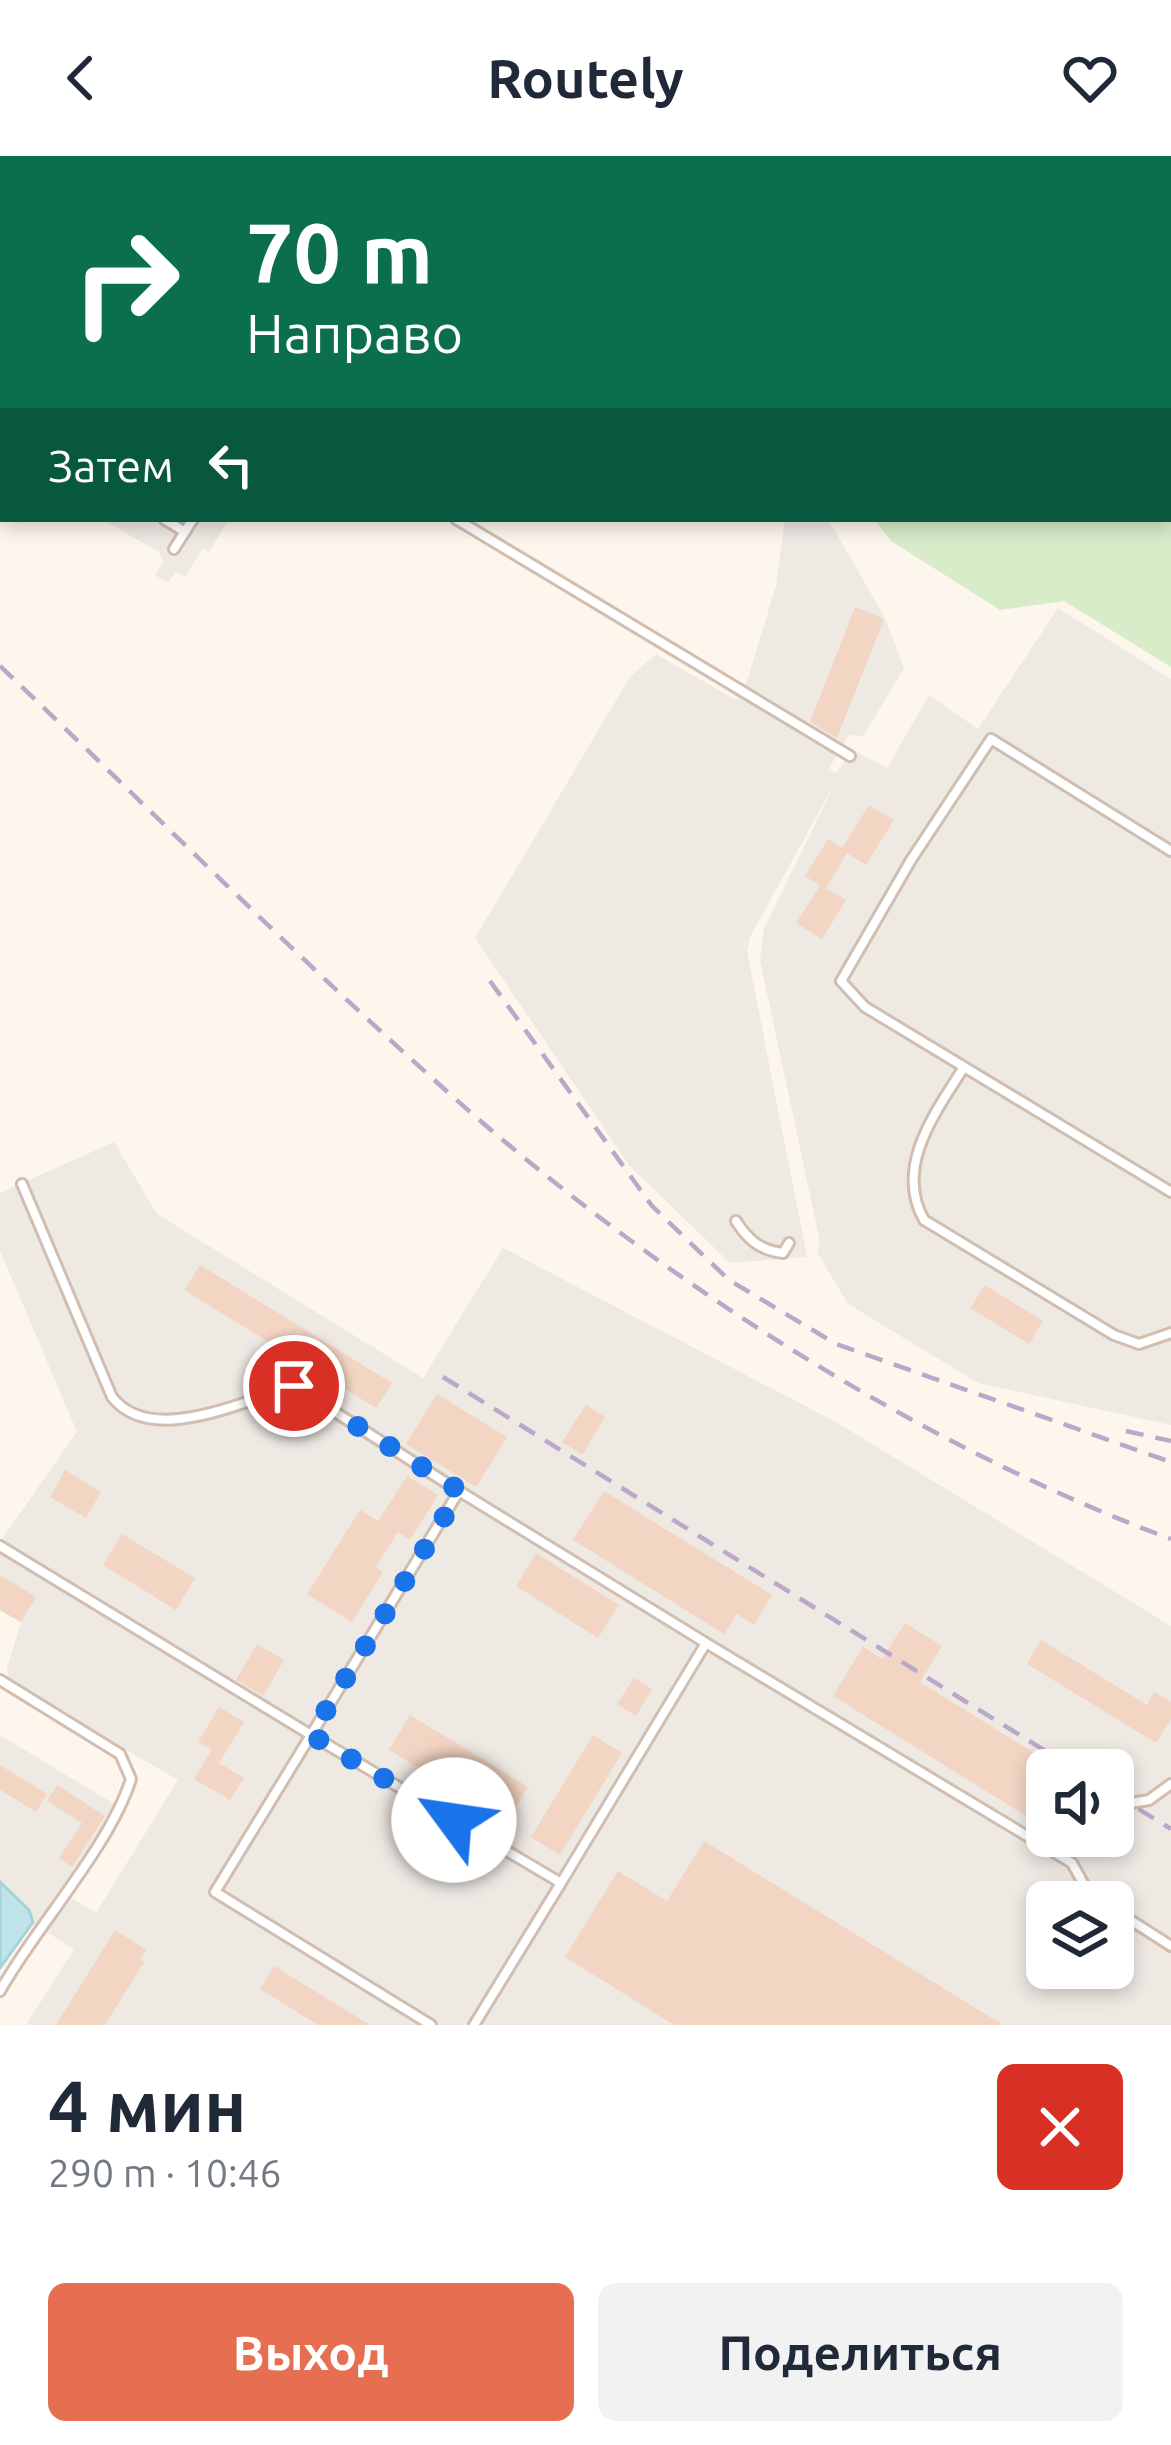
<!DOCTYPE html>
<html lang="ru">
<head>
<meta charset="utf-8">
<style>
	body { margin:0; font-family:Ubuntu,sans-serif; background:#f2f2f3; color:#1f2937; height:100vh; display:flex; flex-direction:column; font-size:45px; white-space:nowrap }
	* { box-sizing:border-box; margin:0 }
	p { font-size:39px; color:#747a83 }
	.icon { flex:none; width:66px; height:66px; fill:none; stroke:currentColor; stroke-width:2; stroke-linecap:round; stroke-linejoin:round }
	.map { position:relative; height:1869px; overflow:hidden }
	.side { display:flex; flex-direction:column; background:#fff; flex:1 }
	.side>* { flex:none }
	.guide { position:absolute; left:0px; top:0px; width:1173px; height:366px; box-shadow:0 6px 18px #0003; background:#0b6e4f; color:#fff; overflow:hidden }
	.controls { position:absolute; left:1026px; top:1593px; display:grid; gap:24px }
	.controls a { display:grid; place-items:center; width:108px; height:108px; border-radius:18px; background:#fff; box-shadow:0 6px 18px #0003; font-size:60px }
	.pin { position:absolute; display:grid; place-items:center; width:102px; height:102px; color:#fff; margin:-51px; border:6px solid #fff; border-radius:50%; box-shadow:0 3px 12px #0007 }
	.me { position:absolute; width:132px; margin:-66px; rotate:301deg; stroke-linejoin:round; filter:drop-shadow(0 0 9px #0008) }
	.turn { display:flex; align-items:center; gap:42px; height:252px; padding:0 48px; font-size:54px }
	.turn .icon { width:156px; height:156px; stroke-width:2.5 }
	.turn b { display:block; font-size:84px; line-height:102px }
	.then { display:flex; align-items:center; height:114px; padding:0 48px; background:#0003; gap:24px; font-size:45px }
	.round { display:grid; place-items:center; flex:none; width:126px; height:126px; border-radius:18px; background:#f2f2f3 }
	.headline { display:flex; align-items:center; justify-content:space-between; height:204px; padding:0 48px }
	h1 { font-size:72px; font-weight:700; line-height:90px }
	.button { display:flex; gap:24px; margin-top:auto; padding:24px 48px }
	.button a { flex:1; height:138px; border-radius:18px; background:#e76f51; color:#fff; font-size:48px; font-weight:700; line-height:138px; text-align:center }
	.button a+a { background:#f2f2f3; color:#1f2937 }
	header { display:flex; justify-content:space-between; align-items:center; height:156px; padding:0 48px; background:#fff; font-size:54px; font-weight:700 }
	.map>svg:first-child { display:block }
	.industrial { fill:#efe9e4; fill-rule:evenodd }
	.green { fill:#d8ecc9 }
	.water { fill:#bfe3e8; stroke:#a5d3da; stroke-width:3 }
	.building { fill:#f3d5c3 }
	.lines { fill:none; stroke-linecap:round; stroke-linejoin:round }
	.lane-casing { stroke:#d1beb0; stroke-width:14 }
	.path { stroke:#d9b8a5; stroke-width:3; stroke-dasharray:3 9; stroke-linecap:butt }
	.lane { stroke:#fff; stroke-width:8 }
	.rail { stroke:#b9a8c9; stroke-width:4.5; stroke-dasharray:18 12; stroke-linecap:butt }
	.route { stroke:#1a73e8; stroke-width:21; stroke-dasharray:0 37.8 }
</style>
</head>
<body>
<header><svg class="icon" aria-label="back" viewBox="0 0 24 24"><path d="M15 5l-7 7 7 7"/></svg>Routely<svg class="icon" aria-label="heart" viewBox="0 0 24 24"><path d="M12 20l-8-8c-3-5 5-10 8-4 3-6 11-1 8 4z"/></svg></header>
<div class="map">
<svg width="1171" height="1869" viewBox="0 0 1171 1869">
	<rect width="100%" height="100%" fill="#fdf6ec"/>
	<!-- industrial -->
	<path class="industrial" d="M102 363H229L209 396 202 393 185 421 176 416 168 427 155 419 163 406 160 397Z
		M785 363H828L885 462 904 512 863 581 850 578 829 612 836 617 853 594 887 612 929 539 978 573 1058 452 1171 523V1269L978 1227 848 1148 817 1096 820 1086 760 804 764 773 836 625 750 781 747 795 807 1101 730 1107 629 1009 475 782 630 521 656 498 736 544 747 525 776 430Z
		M114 986 157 1058 423 1222 503 1092 836 1266 1171 1470V1869H26L74 1793 0 1747V1579L116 1649 63 1737 96 1757 178 1624 8 1525 7 1512 21 1467 0 1454V1386L77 1276 0 1095V1037ZM1047 1614H1113V1680H1047ZM1047 1746H1113V1812H1047Z"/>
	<!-- green -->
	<path class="green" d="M41 0H636L637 3H39Z
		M960 0H1171V511L1064 445 1000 454 891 385 874 363H1170V3Z"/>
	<!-- water -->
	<path class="water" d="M0 1726 29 1754 33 1766 0 1812Z"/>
	<!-- building -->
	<path class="building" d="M855 451 884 463 837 582 810 566Z
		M869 649 894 664 866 709 847 697 826 732 846 744 822 783 796 767 820 730 805 720 828 683 842 692Z
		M200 1109 392 1227 376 1252 184 1134Z
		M985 1129 1043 1165 1029 1188 970 1152Z
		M437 1238 507 1281 476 1331 406 1288Z
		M586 1249 605 1261 582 1299 562 1286Z
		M65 1314 101 1336 86 1362 50 1341Z
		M407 1320 438 1339 410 1384 398 1376 376 1411 383 1416 352 1466 307 1438 360 1354 378 1365Z
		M604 1335 772 1439 754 1469 737 1458 724 1478 573 1384Z
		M122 1378 195 1422 176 1454 103 1409Z
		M536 1397 619 1449 598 1482 516 1430Z
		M0 1419 36 1441 21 1466 0 1454Z
		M905 1467 942 1490 920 1526 1047 1605V1673L833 1540 863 1491 882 1503Z
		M1041 1484 1147 1549 1154 1536 1171 1546V1563L1156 1587 1027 1508Z
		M257 1488 284 1504 263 1540 236 1524Z
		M634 1522 652 1533 636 1560 617 1548Z
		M219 1551 244 1566 219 1607 244 1622 230 1644 194 1623 212 1594 198 1586Z
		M410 1559 528 1631 507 1666 389 1594Z
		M593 1579 622 1597 560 1699 531 1681Z
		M0 1609 47 1638 36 1656 0 1634Z
		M57 1629 105 1660 72 1711 59 1702 82 1667 47 1645Z
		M704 1685 1003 1869H674L565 1801 618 1715 667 1745Z
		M115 1774 146 1794 140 1804 144 1806 105 1869H56Z
		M274 1810 370 1869H318L260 1833Z"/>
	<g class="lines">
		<defs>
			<path id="lane" d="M0 89 3 91
				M0 231 3 224
				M0 264 3 266
				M164 363 185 376
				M456 363 850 600
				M174 393 193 363
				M1171 695 991 583 911 704 841 825 865 851 1171 1036
				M964 911C935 957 894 1011 924 1064L1114 1179 1139 1188 1171 1177
				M22 1028 112 1241C151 1291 243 1245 294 1230L459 1335
				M736 1065C748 1084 760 1094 783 1097L789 1087
				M0 1390 311 1579 459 1335 706 1487
				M0 1524 120 1598 131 1623C109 1692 37 1769 0 1835
				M1113 1650 1149 1644 1171 1628
				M561 1727 706 1487 1072 1707 1088 1736 1102 1746
				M1113 1753 1171 1790
				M431 1869 215 1736 311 1579 561 1727 474 1869"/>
		</defs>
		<!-- lane casing -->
		<use href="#lane" class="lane-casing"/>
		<!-- path -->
		<path class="path" d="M6 3 7 0
			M0 14 3 8"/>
		<!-- lane -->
		<use href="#lane" class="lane"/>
		<!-- rail -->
		<path class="rail" d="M0 510C147 650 290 795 441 930 644 1114 914 1288 1171 1383
			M490 825 652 1050 729 1124 836 1188 1171 1306
			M443 1221 1076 1614
			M1126 1275 1171 1285
			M1113 1637 1171 1673"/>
	</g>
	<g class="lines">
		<!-- route -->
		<path class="route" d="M294 1230 460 1335 311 1579 454 1664"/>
	</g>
</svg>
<div class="controls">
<a><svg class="icon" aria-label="sound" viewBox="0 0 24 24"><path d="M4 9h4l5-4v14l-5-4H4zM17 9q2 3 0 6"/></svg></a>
<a><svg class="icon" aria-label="layers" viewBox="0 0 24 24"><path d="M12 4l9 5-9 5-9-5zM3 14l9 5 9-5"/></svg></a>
</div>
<div class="pin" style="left:294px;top:1230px;background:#d93025"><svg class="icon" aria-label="arrive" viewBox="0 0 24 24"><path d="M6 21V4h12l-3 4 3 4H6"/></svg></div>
<svg class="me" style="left:454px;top:1664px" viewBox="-20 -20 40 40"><circle r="19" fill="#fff"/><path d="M0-13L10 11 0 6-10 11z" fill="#1a73e8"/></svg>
<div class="guide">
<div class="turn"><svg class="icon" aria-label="right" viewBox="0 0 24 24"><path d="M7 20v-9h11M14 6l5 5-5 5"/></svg><div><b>70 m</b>Направо</div></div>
<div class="then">Затем<svg class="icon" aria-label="left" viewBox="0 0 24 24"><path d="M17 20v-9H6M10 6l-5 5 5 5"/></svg></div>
</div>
</div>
<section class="side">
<div class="headline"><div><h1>4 мин</h1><p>290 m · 10:46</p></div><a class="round" style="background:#d93025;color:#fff"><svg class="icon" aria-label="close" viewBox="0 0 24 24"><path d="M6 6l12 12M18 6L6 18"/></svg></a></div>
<div class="button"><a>Выход</a><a>Поделиться</a></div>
</section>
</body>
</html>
